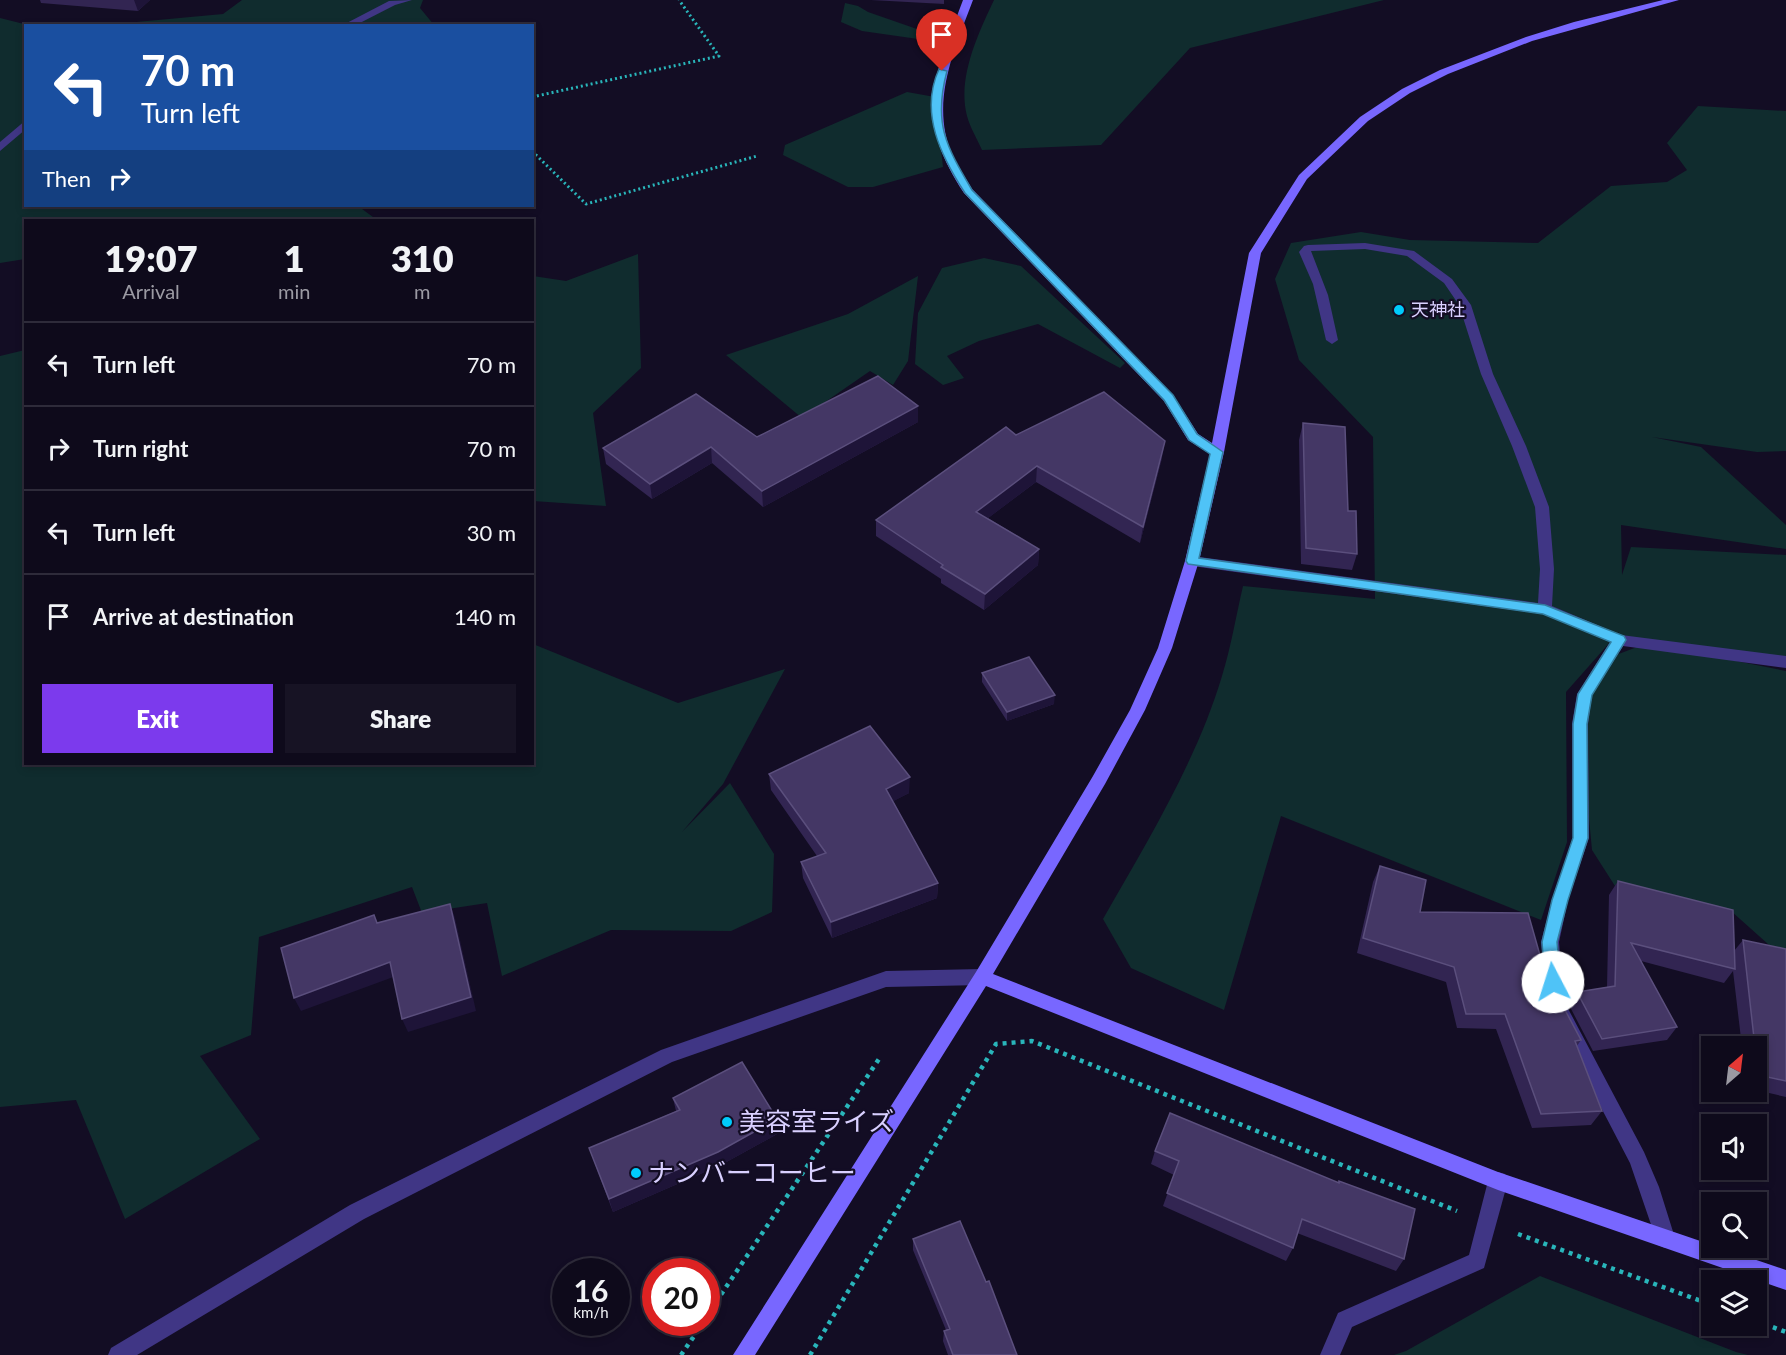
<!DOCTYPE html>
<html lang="en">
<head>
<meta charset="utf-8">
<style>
	body { margin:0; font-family:Lato,"Noto Sans JP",sans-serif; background:#171324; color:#f1f3f6; height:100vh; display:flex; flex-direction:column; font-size:22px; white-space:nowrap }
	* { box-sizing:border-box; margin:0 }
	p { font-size:20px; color:#9b9aa3 }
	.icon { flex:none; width:33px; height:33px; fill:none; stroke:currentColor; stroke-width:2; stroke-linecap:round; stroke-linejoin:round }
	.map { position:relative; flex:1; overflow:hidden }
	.drawer { position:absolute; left:24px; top:219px; width:510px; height:546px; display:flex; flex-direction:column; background:#0e0a1b; border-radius:0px; box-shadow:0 3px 9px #0003,0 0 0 2px #2e2b3a }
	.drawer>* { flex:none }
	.hud { position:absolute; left:24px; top:24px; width:510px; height:183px; border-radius:0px; box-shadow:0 3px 9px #0003,0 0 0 2px #2e2b3a; background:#1a4fa0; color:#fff; overflow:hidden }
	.needle { width:39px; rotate:28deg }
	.fabs { position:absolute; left:1701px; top:1036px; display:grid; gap:12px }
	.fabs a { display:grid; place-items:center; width:66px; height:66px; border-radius:0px; background:#0e0a1b; box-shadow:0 3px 9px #0003,0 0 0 2px #2e2b3a; font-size:30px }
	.speed { position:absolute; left:552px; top:1258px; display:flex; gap:12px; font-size:30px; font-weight:700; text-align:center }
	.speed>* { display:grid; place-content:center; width:78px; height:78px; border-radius:50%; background:#0e0a1b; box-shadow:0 3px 9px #0003,0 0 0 2px #2e2b3a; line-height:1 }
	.speed small { font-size:15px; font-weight:400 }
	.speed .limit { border:9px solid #d22; background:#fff; color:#111 }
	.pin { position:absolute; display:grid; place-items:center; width:51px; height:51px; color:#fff; margin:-62px -26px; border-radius:50% 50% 50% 0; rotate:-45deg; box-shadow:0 0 6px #0007 }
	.pin .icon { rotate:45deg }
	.me { position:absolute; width:66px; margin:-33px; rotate:355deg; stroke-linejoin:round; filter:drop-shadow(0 0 4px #0008) }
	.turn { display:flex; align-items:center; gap:21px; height:126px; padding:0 18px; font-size:27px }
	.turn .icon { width:78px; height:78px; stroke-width:2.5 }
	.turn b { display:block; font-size:42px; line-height:51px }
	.then { display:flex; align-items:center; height:57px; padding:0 18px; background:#0003; gap:12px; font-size:22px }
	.eta { display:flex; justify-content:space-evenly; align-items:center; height:102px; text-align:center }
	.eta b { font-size:36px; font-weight:800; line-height:42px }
	.primary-button { display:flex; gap:12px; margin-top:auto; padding:12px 18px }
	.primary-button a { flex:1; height:69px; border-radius:0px; background:#7c3aed; color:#fff; font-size:24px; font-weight:800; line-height:69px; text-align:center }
	.primary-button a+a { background:#171324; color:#f1f3f6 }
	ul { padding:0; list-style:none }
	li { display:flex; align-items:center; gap:18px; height:84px; padding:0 18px; border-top:2px solid #2e2b3a }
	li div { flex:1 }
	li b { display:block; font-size:22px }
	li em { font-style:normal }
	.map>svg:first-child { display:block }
	.green { fill:#102c2e }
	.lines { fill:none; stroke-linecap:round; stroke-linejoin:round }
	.path-far1 { stroke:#29b5ba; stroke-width:3; stroke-dasharray:2 3; stroke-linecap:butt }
	.path { stroke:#29b5ba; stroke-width:4.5; stroke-dasharray:4 5; stroke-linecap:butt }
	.lane { fill:#403685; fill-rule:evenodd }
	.street { fill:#403685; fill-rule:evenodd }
	.secondary { fill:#7867ff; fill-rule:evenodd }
	.wall { fill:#322552 }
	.shaded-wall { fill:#1e1438 }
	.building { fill:#443765; stroke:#5b4f7d; stroke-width:1.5 }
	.route { fill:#4fc3f7; stroke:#337fa1; stroke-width:1.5 }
	.poi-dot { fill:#00cbfb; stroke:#130d24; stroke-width:2 }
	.labels { text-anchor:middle; stroke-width:4.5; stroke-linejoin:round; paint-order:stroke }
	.far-poi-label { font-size:18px; fill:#d9d0ff; stroke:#130d24; text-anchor:start }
	.near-poi-label { font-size:26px; fill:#d9d0ff; stroke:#130d24; text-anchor:start }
</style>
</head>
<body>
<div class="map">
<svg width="1786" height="1355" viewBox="0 0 1786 1355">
	<rect width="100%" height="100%" fill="#130d24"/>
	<!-- green -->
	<path class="green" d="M242 0H423L420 8 434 25 93 26 223 14Z
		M994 0H1384L1190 48 1101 145 982 150C977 139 970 127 967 116 957 78 978 34 994 0Z
		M845 3 858 6 868 12 937 36 932 41 862 31 841 22Z
		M0 18 28 25 26 26V206H358L377 220H26L25 259 0 263Z
		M907 92 935 97 943 167 873 187H848L783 155 785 145Z
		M1698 106 1786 111V451L1757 452 1652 437 1701 447 1786 525V549L1621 525 1622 575 1631 547 1786 555V662L1661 646 1786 671V960L1731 911 1615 886 1592 850 1580 724 1608 658 1645 644 1619 640V632L1566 692 1567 842 1541 920 1281 816 1224 1010 1131 968 1103 919C1146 844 1197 760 1222 676 1231 647 1236 616 1243 586L1375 599 1373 437 1299 360 1275 279 1291 243 1361 232 1410 240 1538 243 1611 186 1667 182 1687 170 1667 143Z
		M638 254 641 368 593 413 606 506 533 501V276L566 281Z
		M984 258 1021 266 1125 363 1120 368 1038 324 979 341 947 356 964 378 943 385 915 364 918 313 942 268Z
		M918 276 908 361 893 385 870 371 802 418 726 355 848 314Z
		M25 350 26 764H532L533 644 678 703 785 669 723 784 682 832 730 783 774 854 772 912 731 931 611 930 502 976 487 903 422 913 412 887 259 937 251 1035 200 1056 260 1139 125 1219 76 1100 0 1107V356Z
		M1540 1276 1736 1352 1748 1355H1394L1406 1351Z"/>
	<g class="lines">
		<!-- path-far1 -->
		<path class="path-far1" d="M532 97 719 56 679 0
			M532 151 586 204 757 156"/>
		<!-- path -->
		<path class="path" d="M1518 1234 1712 1305
			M706 1317 881 1056
			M1756 1321 1786 1332
			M681 1355 703 1323
			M810 1355 996 1044 1032 1041 1457 1211"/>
		<!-- lane -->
		<path class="lane" d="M1365 243 1414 251 1452 279 1471 305 1493 374 1526 446 1549 507 1554 569 1552 606 1621 635 1786 656V668L1623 646 1592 695 1588 724 1589 838 1568 900 1559 942 1564 1001 1644 1152 1659 1187 1675 1238 1672 1245 1665 1248 1658 1245 1630 1163 1546 1002 1541 942 1552 900 1573 838 1572 724 1577 694 1610 642 1543 614 1192 566 1185 561 1192 556 1538 603 1540 569 1535 507 1512 446 1481 374 1459 305 1444 283 1407 256 1365 249 1311 251 1328 295 1338 340 1332 344 1326 340 1313 284 1299 252 1304 246 1308 245Z"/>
		<!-- street -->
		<path class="street" d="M412 0 395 5 354 26H341L389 1Z
			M26 120V129L0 151V142Z
			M982 969 988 972 991 977 988 982 982 985 886 987 672 1062 364 1219 137 1355H108L111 1348 350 1205 661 1050 886 971Z
			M1498 1172 1505 1174 1508 1181 1484 1268 1352 1327 1340 1355H1320L1338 1313 1469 1255 1488 1181 1491 1174Z"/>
		<!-- secondary -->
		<path class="secondary" d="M963 0H973C954 51 929 103 953 157 959 168 966 179 972 189L1173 395 1198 434 1212 443 1249 253 1299 175 1360 117 1402 89 1440 70 1526 37 1574 22 1663 0H1679L1532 41 1448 74 1410 93 1368 121 1307 179 1261 253 1224 452 1199 561 1172 648 1145 710 1105 784 993 974 1498 1172 1712 1245V1248H1721L1786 1270V1290L1498 1190 986 986 755 1355H733L976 972 1093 776 1130 710 1158 648 1185 561 1210 454 1188 440 1164 401 964 193C913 115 933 81 963 0Z"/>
	</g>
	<!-- wall -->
	<path class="wall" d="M40 0H150L138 11 41 3Z
		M871 0H944V4Z
		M918 422 763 507 712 463 652 499 606 464 603 448 757 437Z
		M1303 423 1348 511 1357 554 1352 570 1301 564 1299 440Z
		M1016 435 1162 458 1140 543 1036 482 988 518 1039 549 1038 565 984 610 941 583V579L876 536V520Z
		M982 673 1054 704 1007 721 982 682Z
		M769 774 909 793 893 801 938 883 937 898 832 938 803 878 801 862 817 856 771 790Z
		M1380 866 1420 912 1551 994 1581 1040 1577 1046 1602 1111 1591 1125 1532 1128 1496 1029 1457 1028 1446 982 1357 953 1373 882Z
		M1618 881 1734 951 1743 940 1786 949V1097L1756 1090V1047H1742L1733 971 1724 983 1641 961 1677 1027 1667 1040 1593 1051 1569 1005 1577 992 1607 987 1609 895Z
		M673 1098 779 1133 721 1165 613 1212 589 1148 676 1111Z
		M1155 1151 1338 1183 1339 1181 1404 1259 1396 1271 1297 1233 1293 1248 1286 1261 1163 1206 1174 1175 1151 1164Z
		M913 1239 986 1282 1017 1355H948L943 1341 944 1331 946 1330 913 1250Z"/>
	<!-- shaded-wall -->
	<path class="shaded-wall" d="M134 0H150L138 11Z
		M918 406V422L763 507 762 491Z
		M1165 441 1162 458 1140 543 1143 527Z
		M711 447 712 463 652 499 650 484Z
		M1037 466 1036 482 975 528 976 512Z
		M1039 549 1038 565 984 610 985 594Z
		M1055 695 1054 704 1007 721V712Z
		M910 777 909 793 886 805V789Z
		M938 883 937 898 832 938 831 922Z
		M450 904 455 918 476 1011 408 1032 402 1019Z
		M390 962 396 976 301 1011 294 998Z
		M777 1119 779 1133 721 1165 613 1212 609 1199Z"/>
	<!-- building -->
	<path class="building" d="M878 376 918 406 762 491 711 447 650 484 603 448 696 394 757 437Z
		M1104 392 1165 441 1143 527 1037 466 976 512 1039 549 985 594 941 567 943 565 876 520 1006 427 1016 435Z
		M1303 423 1345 427 1348 511H1356L1357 554 1306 548Z
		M1029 657 1055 695 1007 712 982 673Z
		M870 726 910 777 886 789 938 883 831 922 801 862 826 853 769 774Z
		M1380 866 1426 880 1420 912 1528 913 1551 994 1556 993 1581 1040 1575 1041 1602 1111 1541 1114 1505 1014H1466L1454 967 1363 938Z
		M1618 881 1733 910 1735 969 1631 943 1677 1027 1602 1039 1577 992 1615 986Z
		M450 904 471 997 402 1019 390 962 294 998 281 948 374 915 377 923Z
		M1743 940 1786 949V1081L1758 1075 1756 1060V1047H1755Z
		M742 1062 777 1119 718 1152 609 1199 589 1148 680 1110 673 1098Z
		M1170 1113 1339 1183V1181L1415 1209 1404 1259 1302 1219 1293 1248 1167 1193 1179 1161 1155 1151Z
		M960 1221 986 1282 989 1281 1017 1355H953L944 1331 950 1329 913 1239Z"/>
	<!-- route -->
	<path class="route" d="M939 69 947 71C933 123 946 146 972 190L1173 395 1197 434 1223 452 1199 558 1545 605 1624 636 1626 640 1592 695 1587 724 1588 838 1568 900 1557 942 1561 982 1558 987 1553 989 1547 987 1545 982 1542 942 1552 900 1573 838V724L1578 694 1611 642 1543 614 1188 564 1186 561 1210 454 1189 440 1164 400 965 193C941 156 919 113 939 69Z"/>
	<!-- markers -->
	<g class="poi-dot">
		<circle cx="1399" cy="310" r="6"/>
		<circle cx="727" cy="1122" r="6"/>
		<circle cx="636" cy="1173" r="6"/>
	</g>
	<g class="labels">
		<!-- far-poi labels -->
		<g class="far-poi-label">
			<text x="1411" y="316">天神社</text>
		</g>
		<!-- near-poi labels -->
		<g class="near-poi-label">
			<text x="739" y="1131">美容室ライズ</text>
			<text x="648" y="1182">ナンバーコーヒー</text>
		</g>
	</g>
</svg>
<div class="fabs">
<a><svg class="needle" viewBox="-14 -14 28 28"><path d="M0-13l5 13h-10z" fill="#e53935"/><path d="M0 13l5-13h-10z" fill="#9b9aa3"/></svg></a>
<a><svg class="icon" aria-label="sound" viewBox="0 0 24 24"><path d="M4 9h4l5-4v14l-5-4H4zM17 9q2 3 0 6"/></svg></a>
<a><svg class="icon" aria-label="search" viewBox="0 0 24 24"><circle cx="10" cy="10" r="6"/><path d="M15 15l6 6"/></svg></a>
<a><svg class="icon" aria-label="layers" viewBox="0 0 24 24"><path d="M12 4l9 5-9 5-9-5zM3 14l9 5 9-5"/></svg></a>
</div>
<div class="speed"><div>16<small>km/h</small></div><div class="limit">20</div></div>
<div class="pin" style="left:942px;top:71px;background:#d93025"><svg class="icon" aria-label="arrive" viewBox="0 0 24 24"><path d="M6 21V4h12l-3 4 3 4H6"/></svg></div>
<svg class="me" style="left:1553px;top:982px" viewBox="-20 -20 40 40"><circle r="19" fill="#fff"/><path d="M0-13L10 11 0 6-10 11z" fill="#4fc3f7"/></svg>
<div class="hud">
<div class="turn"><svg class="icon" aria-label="left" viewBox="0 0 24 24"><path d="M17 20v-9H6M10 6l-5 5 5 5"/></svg><div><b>70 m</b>Turn left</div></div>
<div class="then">Then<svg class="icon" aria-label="right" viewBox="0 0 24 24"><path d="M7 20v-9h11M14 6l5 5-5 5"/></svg></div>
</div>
<section class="drawer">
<div class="eta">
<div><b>19:07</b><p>Arrival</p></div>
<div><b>1</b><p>min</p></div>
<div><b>310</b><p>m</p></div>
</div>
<ul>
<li><svg class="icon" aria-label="left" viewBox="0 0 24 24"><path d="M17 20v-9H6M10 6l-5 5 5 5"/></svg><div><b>Turn left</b></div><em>70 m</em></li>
<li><svg class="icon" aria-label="right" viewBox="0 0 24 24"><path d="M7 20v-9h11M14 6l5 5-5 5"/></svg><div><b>Turn right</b></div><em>70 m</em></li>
<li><svg class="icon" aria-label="left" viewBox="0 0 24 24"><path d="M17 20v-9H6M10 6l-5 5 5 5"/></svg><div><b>Turn left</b></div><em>30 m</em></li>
<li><svg class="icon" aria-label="arrive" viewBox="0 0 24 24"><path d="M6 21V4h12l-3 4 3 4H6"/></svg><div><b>Arrive at destination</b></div><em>140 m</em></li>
</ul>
<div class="primary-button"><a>Exit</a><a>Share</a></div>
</section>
</div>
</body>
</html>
